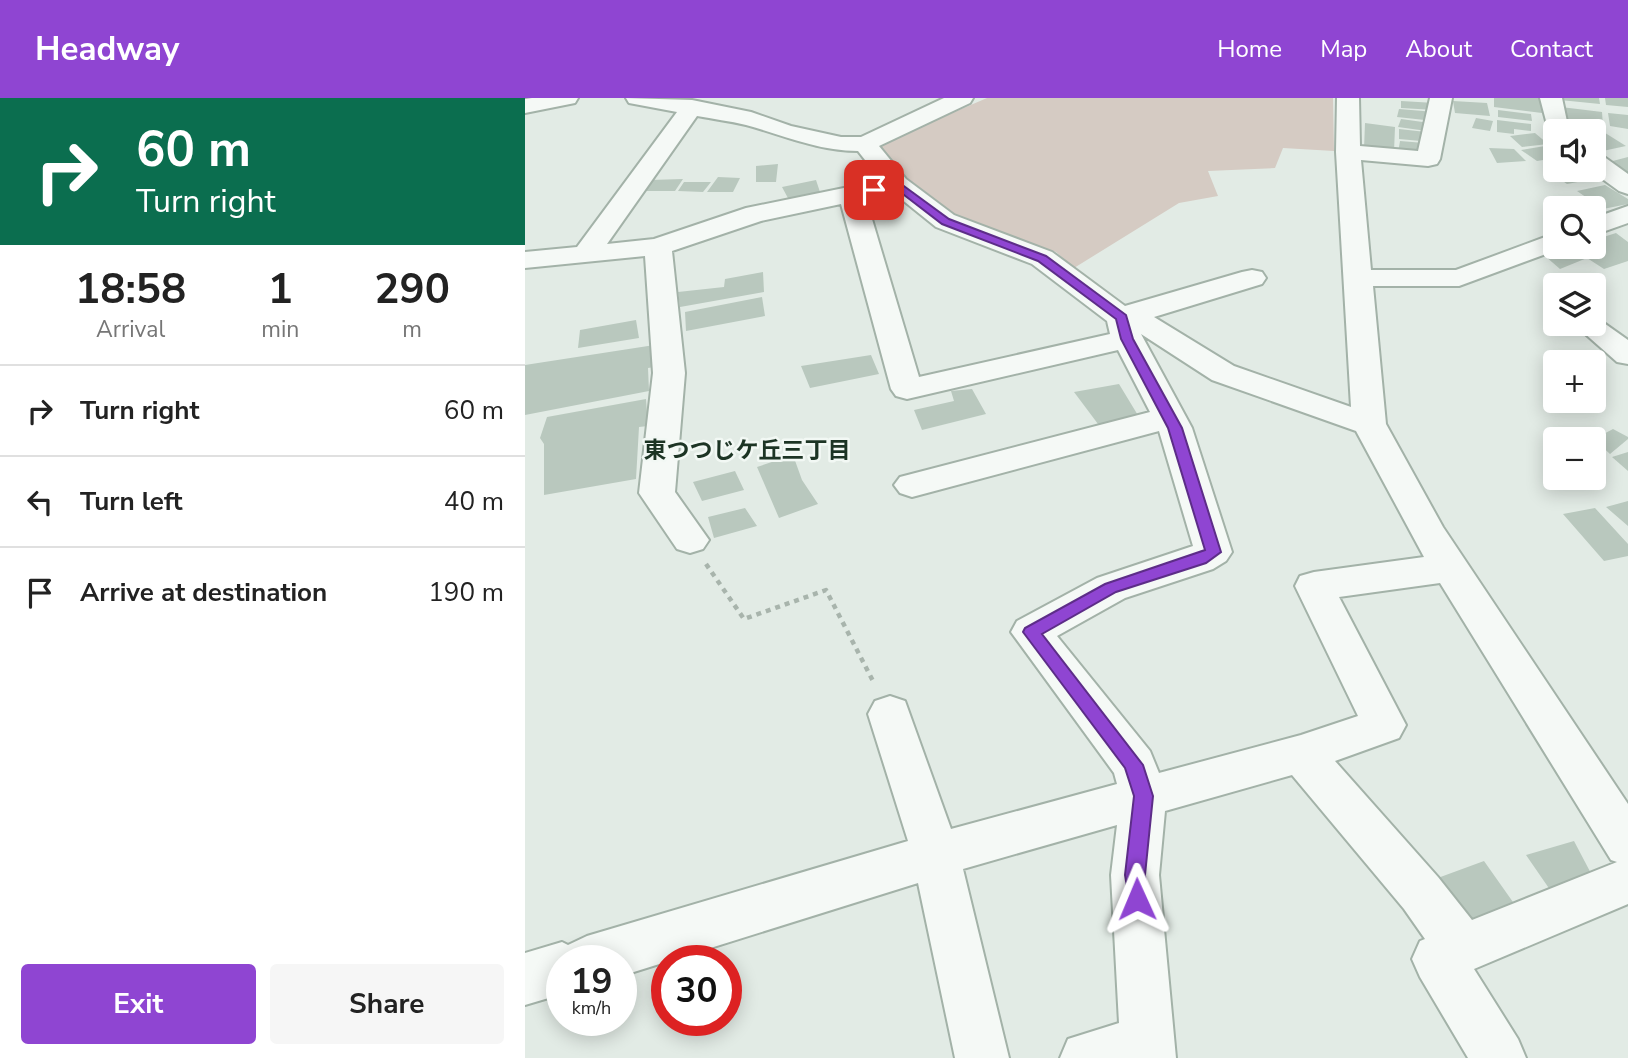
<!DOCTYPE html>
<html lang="en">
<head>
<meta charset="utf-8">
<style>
	body { margin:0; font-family:"Nunito Sans","Noto Sans JP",sans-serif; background:#f6f6f6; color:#222; height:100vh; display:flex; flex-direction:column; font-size:26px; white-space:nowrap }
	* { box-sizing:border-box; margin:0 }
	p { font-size:23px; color:#767676 }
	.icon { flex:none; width:38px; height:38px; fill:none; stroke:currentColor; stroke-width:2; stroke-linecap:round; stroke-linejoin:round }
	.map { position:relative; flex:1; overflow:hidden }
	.drawer { display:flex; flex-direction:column; background:#fff; width:525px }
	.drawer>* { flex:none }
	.guide { background:#0b6e4f; color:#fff; overflow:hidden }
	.fabs { position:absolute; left:1018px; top:21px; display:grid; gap:14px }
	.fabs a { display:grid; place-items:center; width:63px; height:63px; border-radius:7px; background:#fff; box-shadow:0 4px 18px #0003; font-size:35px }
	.speed { position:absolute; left:21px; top:847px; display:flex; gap:14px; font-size:35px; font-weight:700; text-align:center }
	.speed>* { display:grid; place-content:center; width:91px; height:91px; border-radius:50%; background:#fff; box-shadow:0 4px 18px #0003; line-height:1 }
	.speed small { font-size:18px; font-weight:400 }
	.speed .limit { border:10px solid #d22; background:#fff; color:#111 }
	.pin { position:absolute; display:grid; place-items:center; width:60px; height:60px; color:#fff; margin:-30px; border-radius:14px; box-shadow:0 4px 10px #0006 }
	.me { position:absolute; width:77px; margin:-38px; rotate:359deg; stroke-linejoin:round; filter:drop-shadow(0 0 5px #0008) }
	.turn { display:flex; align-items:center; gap:24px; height:147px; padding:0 21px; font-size:32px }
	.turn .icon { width:91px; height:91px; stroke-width:2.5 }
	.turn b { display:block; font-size:49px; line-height:60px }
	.eta { display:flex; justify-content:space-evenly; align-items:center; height:119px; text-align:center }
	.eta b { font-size:42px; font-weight:700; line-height:49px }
	.cta { display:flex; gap:14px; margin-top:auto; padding:14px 21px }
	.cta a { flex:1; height:80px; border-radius:7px; background:#8f45d2; color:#fff; font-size:28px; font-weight:700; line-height:80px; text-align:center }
	.cta a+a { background:#f6f6f6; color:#222 }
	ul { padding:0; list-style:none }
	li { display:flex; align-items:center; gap:21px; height:91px; padding:0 21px; border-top:2px solid #e0e0e0 }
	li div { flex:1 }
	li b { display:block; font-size:26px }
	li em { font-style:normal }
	header { display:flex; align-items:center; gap:42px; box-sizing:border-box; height:98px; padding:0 35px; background:#8f45d2; color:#fff }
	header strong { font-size:33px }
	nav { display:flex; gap:38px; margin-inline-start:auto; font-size:24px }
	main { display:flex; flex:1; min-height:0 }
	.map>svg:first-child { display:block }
	.green { fill:#d5cbc3 }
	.building { fill:#b9c8be }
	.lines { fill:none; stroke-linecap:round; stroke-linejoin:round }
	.minor-casing { stroke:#a3b2a8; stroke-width:4 }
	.path { stroke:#a8b4ac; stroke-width:4.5; stroke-dasharray:5 5; stroke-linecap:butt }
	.minor { fill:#f5f9f6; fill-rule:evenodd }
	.route { fill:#8f45d2; stroke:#5d2d88; stroke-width:2 }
	.labels { text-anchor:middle; stroke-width:5; stroke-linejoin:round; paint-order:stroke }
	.neighbourhood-label { font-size:23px; font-weight:bold; fill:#1c3424; stroke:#f2f8f4 }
</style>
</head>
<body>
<header>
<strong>Headway</strong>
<nav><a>Home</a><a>Map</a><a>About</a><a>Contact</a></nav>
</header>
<main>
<section class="drawer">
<div class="guide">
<div class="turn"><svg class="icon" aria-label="right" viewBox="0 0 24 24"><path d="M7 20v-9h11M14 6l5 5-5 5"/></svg><div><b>60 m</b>Turn right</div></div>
</div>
<div class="eta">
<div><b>18:58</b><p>Arrival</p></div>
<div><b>1</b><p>min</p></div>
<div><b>290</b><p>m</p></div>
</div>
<ul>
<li><svg class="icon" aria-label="right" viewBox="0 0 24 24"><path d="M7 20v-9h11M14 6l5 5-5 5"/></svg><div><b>Turn right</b></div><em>60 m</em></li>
<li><svg class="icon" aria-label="left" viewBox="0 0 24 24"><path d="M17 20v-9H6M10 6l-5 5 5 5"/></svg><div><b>Turn left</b></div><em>40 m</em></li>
<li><svg class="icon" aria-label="arrive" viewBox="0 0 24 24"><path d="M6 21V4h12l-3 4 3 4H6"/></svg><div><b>Arrive at destination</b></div><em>190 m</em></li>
</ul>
<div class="cta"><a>Exit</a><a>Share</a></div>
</section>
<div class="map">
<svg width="1103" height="960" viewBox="0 0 1103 960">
	<rect width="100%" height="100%" fill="#e2ebe5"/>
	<!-- green -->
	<path class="green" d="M462 0H808L809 53 758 50 750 70 683 73 693 98 654 105 549 170 531 154 431 119 383 81 353 47Z"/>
	<!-- building -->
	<path class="building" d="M969 0H1017V15L969 9Z
		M1035 0H1074L1075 6 1035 2Z
		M1080 0H1103V9L1081 7Z
		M876 3 910 5V12L876 10Z
		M928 3 962 5 965 18 930 15Z
		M1036 9 1077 14 1078 29 1037 24Z
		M874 11 910 14 909 23 872 19Z
		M973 12 1006 16 1007 23 973 19Z
		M1083 15 1103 17V31L1085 28Z
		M951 20 968 23 965 33 947 30Z
		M876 21 905 25 902 33 873 29Z
		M972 22 1006 26V33L989 31V36L972 34Z
		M840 25 870 29 869 54 839 51Z
		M874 31 901 34 896 43 874 41Z
		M1077 33 1101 48 1073 54 1069 52V35Z
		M1010 35 1023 46 997 49 985 38Z
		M875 43 899 45 900 53H891L890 57 873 55Z
		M1026 47 1031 50V60L1012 63 996 52Z
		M964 50 989 51 1001 63 972 65Z
		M1103 59V76L1080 65Z
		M253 66 251 84H231V68Z
		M1031 70 1061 72 1074 80 1042 86 1022 72Z
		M193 79 215 80 208 94H182Z
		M158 81 150 93H119L125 82Z
		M291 82 296 97 264 102 257 89Z
		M159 84H186L178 94 153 93Z
		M1080 87 1103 101V106L1078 111 1052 93Z
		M1091 135 1103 144V163L1079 171 1062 160 1035 171 1020 158 1050 149H1069V142Z
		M238 174 239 194 155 209 153 194 199 189 200 181Z
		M237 199 240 218 161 233 160 214Z
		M111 222 114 240 53 250 55 232Z
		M136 246V268L123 270 124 293 0 317V267Z
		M346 257 354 276 285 290 276 268Z
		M594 286 614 319 576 330 549 294Z
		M447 291 461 316 397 332 389 312 429 303 426 293Z
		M121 301 123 328 114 329 111 381 19 397V346L15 340 22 319Z
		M1088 331 1103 339V341L1085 356 1069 341Z
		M1103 354V373L1087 359Z
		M268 357 277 382 293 406 254 420 232 369Z
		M210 373 219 392 177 403 168 384Z
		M1103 403V428L1081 409Z
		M220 410 232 428 189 440 183 419Z
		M1070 410 1103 446V458L1079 463 1038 416Z
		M1049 743 1070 783 1030 799 1001 757Z
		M959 763 995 814 933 826 910 781Z"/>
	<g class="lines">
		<defs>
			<path id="minor" d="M7 0H53L50 5 0 15V1Z
				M101 0 167 2 226 14 266 28 316 39H336L419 0H448L445 5 354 48 381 81 429 117 527 154 600 208 717 174 727 172 737 174 741 180 737 186 629 219 709 268 826 309 811 54 812 0H834L835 48 893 53 905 0H927L915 61 912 66 903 68 836 62 846 172H931L1031 135V149H1040L934 188H848L861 326 918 429 1103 706V806L949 871 993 941 1001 960H943L895 879 887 861 895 843 900 841 879 811 767 677 640 713 634 777 651 960H535L543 941 594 925 586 777 592 727 438 771 484 960H430L393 785 96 878V863H37V896L0 907V855L37 844 43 847 62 838 383 743 343 616 350 603 365 598 380 603 426 731 592 686 589 675 486 534 492 523 572 480 668 448 634 333 387 399 375 395 369 387 375 379 625 314 593 252 382 301 371 298 366 291 316 106 236 123 147 153 160 275 150 394 184 442 178 451 165 455 152 451 114 395 128 275 120 158 0 170V154L52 149 152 14 104 5ZM172 18C188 21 205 23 221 27 258 37 294 53 333 53L358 85 353 83 221 110 129 141 82 146ZM365 92 411 129 507 166 582 223 585 236 394 279 341 101 362 96ZM616 236 687 282 831 333 899 459 789 474 775 478 770 488 833 618 776 637 634 675 625 653 532 538 600 500 688 471 701 463 707 454 667 330ZM915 485 1086 762 1092 764 947 822 913 779 810 663 874 640 881 627 814 499Z
				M1015 0H1037L1044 33H1031V39L1025 38Z
				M1069 56 1078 58 1103 76V96L1094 93 1065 72H1069Z
				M1103 108V125L1069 137V120Z
				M1069 218 1103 242V266L1092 264 1049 226H1069Z"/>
		</defs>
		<!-- minor casing -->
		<use href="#minor" class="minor-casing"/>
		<!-- path -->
		<path class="path" d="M181 466 219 521 301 492 349 585"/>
		<!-- minor -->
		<use href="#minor" class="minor"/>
	</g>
	<!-- route -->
	<path class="route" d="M372 83 424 121 521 158 601 217 608 241 657 330 696 454 681 465 591 494 517 536 618 667 628 698 620 777 622 801 619 808 612 811 605 808 600 777 609 698 600 670 498 534 500 530 580 486 680 452 643 330 596 241 591 221 513 163 417 126 370 90 349 95 344 92Z"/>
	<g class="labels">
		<!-- neighbourhood labels -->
		<g class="neighbourhood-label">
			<text x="222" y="360">東つつじケ丘三丁目</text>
		</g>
	</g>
</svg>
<div class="fabs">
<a><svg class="icon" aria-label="sound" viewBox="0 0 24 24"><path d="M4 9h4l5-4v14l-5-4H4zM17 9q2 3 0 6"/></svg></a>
<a><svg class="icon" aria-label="search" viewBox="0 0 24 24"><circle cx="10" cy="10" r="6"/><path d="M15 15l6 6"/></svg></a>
<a><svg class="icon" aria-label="layers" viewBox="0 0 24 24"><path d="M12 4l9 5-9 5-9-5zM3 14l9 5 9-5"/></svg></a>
<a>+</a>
<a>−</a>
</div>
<div class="speed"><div>19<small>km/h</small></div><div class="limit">30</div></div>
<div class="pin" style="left:349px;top:92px;background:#d93025"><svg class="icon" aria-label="arrive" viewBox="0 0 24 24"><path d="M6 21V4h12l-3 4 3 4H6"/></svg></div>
<svg class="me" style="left:612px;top:801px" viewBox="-20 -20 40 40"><path d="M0-17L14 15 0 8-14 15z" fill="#8f45d2" stroke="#fff" stroke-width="4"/></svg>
</div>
</main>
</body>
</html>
